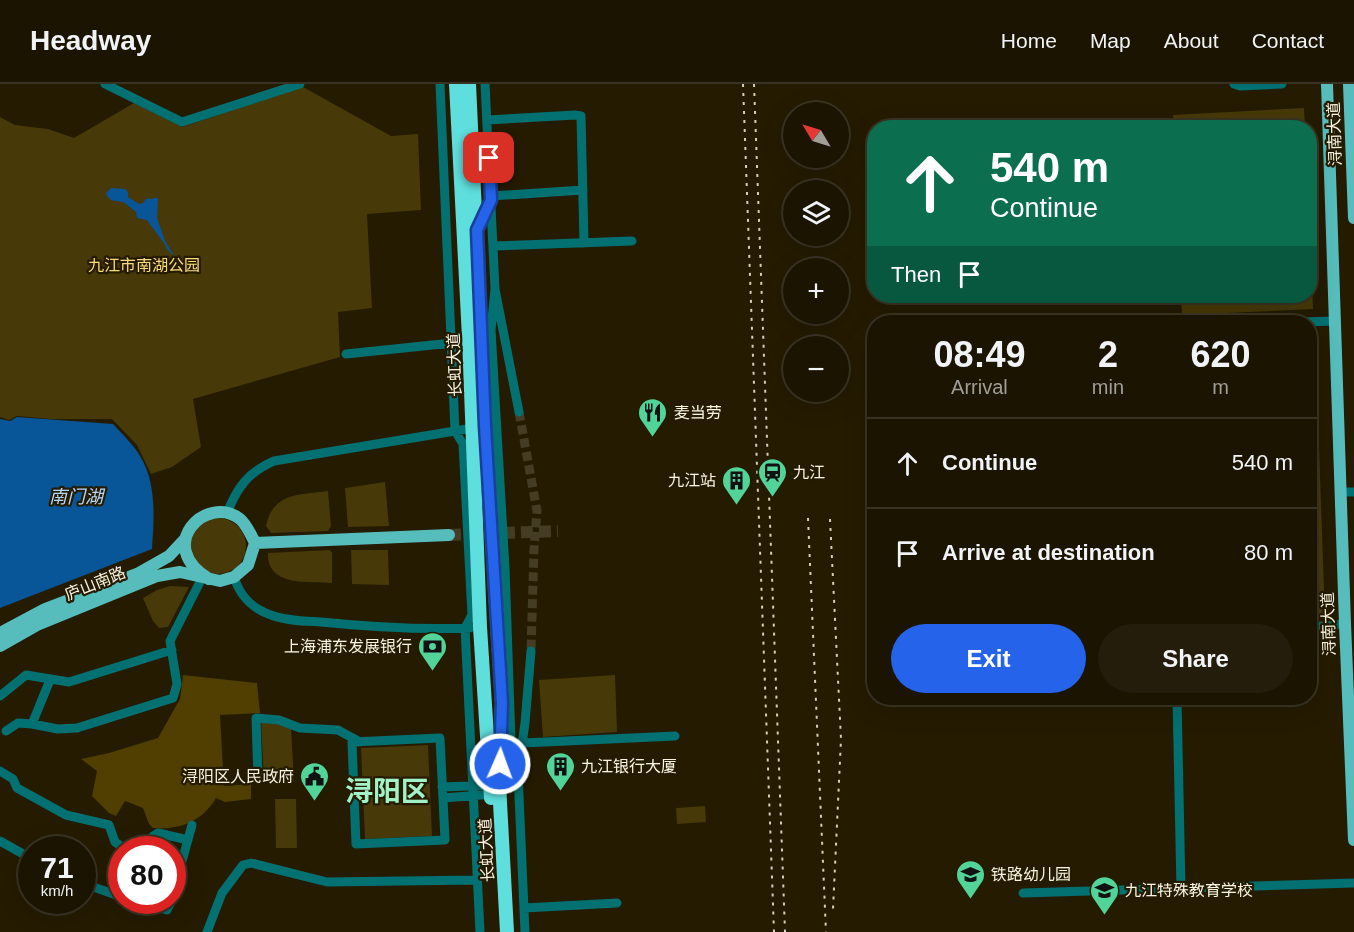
<!DOCTYPE html>
<html lang="en">
<head>
<meta charset="utf-8">
<style>
	body { margin:0; font-family:Arial,"Noto Sans SC",sans-serif; background:#241d0b; color:#f1f3f6; height:100vh; display:flex; flex-direction:column; font-size:22px; white-space:nowrap }
	* { box-sizing:border-box; margin:0 }
	p { font-size:20px; color:#a09e99 }
	.icon { flex:none; width:33px; height:33px; fill:none; stroke:currentColor; stroke-width:2; stroke-linecap:round; stroke-linejoin:round }
	.map { position:relative; flex:1; overflow:hidden }
	.sheet { position:absolute; left:867px; top:231px; width:450px; height:390px; display:flex; flex-direction:column; background:#1b1401; border-radius:24px; box-shadow:0 6px 24px #0002,0 0 0 2px #393323 }
	.sheet>* { flex:none }
	.guide { position:absolute; left:867px; top:36px; width:450px; height:183px; border-radius:24px; box-shadow:0 6px 24px #0002,0 0 0 2px #393323; background:#0b6e4f; color:#fff; overflow:hidden }
	.needle { width:39px; rotate:308deg }
	.fabs { position:absolute; left:783px; top:18px; display:grid; gap:12px }
	.fabs a { display:grid; place-items:center; width:66px; height:66px; border-radius:50%; background:#1b1401; box-shadow:0 6px 24px #0002,0 0 0 2px #393323; font-size:30px }
	.speed { position:absolute; left:18px; top:752px; display:flex; gap:12px; font-size:30px; font-weight:700; text-align:center }
	.speed>* { display:grid; place-content:center; width:78px; height:78px; border-radius:50%; background:#1b1401; box-shadow:0 6px 24px #0002,0 0 0 2px #393323; line-height:1 }
	.speed small { font-size:15px; font-weight:400 }
	.speed .limit { border:9px solid #d22; background:#fff; color:#111 }
	.pin { position:absolute; display:grid; place-items:center; width:51px; height:51px; color:#fff; margin:-26px; border-radius:12px; box-shadow:0 3px 9px #0006 }
	.me { position:absolute; width:66px; margin:-33px; rotate:2deg; stroke-linejoin:round; filter:drop-shadow(0 0 4px #0008) }
	.turn { display:flex; align-items:center; gap:21px; height:126px; padding:0 24px; font-size:27px }
	.turn .icon { width:78px; height:78px; stroke-width:2.5 }
	.turn b { display:block; font-size:42px; line-height:51px }
	.then { display:flex; align-items:center; height:57px; padding:0 24px; background:#0003; gap:12px; font-size:22px }
	.eta { display:flex; justify-content:space-evenly; align-items:center; height:102px; text-align:center }
	.eta b { font-size:36px; font-weight:800; line-height:42px }
	.action { display:flex; gap:12px; margin-top:auto; padding:12px 24px }
	.action a { flex:1; height:69px; border-radius:36px; background:#2563eb; color:#fff; font-size:24px; font-weight:800; line-height:69px; text-align:center }
	.action a+a { background:#241d0b; color:#f1f3f6 }
	ul { padding:0; list-style:none }
	li { display:flex; align-items:center; gap:18px; height:90px; padding:0 24px; border-top:2px solid #393323 }
	li div { flex:1 }
	li b { display:block; font-size:22px }
	li em { font-style:normal }
	header { display:flex; align-items:center; gap:36px; box-sizing:border-box; height:84px; padding:0 30px; background:#1b1401; border-bottom:2px solid #393323 }
	header strong { font-size:28px }
	nav { display:flex; gap:33px; margin-inline-start:auto; font-size:21px }
	.map>svg:first-child { display:block }
	.green { fill:#473908 }
	.forest { fill:#503f00 }
	.water { fill:#085598 }
	.lines { fill:none; stroke-linecap:round; stroke-linejoin:round }
	.minor-tunnel { stroke:#443c23; stroke-width:9; stroke-dasharray:9 4.5; stroke-linecap:butt }
	.major-tunnel { stroke:#443c23; stroke-width:12; stroke-dasharray:12 6; stroke-linecap:butt }
	.minor { stroke:#037171; stroke-width:9 }
	.major { stroke:#56bdbc; stroke-width:12 }
	.highway { stroke:#5ededc; stroke-width:14 }
	.rail { stroke:#d5cfbd; stroke-width:2; stroke-dasharray:3 6; stroke-linecap:butt }
	.route-casing { stroke:#184099; stroke-width:15 }
	.route { stroke:#2563eb; stroke-width:10 }
	.labels { text-anchor:middle; stroke-width:4.5; stroke-linejoin:round; paint-order:stroke }
	.street-label { font-size:16px; fill:#f9f4e3; stroke:#241b01 }
	.park-label { font-size:16px; fill:#fcdc77; stroke:#241b01 }
	.poi-label { font-size:16px; fill:#f9f4e3; stroke:#241b01; text-anchor:start }
	.water-label { font-size:18px; font-style:italic; fill:#b7d8fe; stroke:#241b01 }
	.town-label { font-size:28px; font-weight:bold; fill:#a1f2c6; stroke:#241b01 }
</style>
</head>
<body>
<header>
<strong>Headway</strong>
<nav><a>Home</a><a>Map</a><a>About</a><a>Contact</a></nav>
</header>
<div class="map">
<svg width="1354" height="848" viewBox="0 0 1354 848">
	<rect width="100%" height="100%" fill="#241b01"/>
	<!-- green -->
	<path class="green" d="M303 3 391 52 418 50 421 126 367 130 372 224 338 228 340 273 193 315 201 363 172 383 151 390 137 361 112 335H51L17 332 9 336 0 333V33L15 41 48 45 74 54 134 19 182 43Z
		M1304 24 1305 43H1174L1173 31Z
		M1310 140 1313 225 1182 231 1181 212H1310Z
		M1310 252H1315L1325 532 1310 533Z
		M385 398 389 442 348 443 345 404Z
		M328 407 331 442 328 447 271 449 266 442C273 408 300 411 328 407Z
		M190 462a28 28 0 1 1 56 0a28 28 0 1 1-56 0Z
		M330 466 332 469V499C308 497 267 503 268 469Z
		M351 466H388L389 501 352 500Z
		M170 502 189 503 168 543 159 544 153 537 143 514 157 506Z
		M615 591 617 648 543 653 539 596Z
		M261 637 280 639 291 643 294 698 264 699Z
		M428 661 432 752 365 755 361 664Z
		M275 715H296L297 764H276Z
		M705 722 706 738 677 740 676 724Z"/>
	<!-- forest -->
	<path class="forest" d="M183 591 257 599 260 629 220 631 224 702 251 700V715L225 718 216 714C202 738 179 746 153 744L149 740 143 724 125 717 116 732 109 729 92 712 97 687 81 675 109 669 158 654 180 615Z"/>
	<!-- water -->
	<path class="water" d="M111 104 125 105 128 108V113L139 120 143 119 146 115 158 114 157 134 165 157 175 173 166 164V162L147 136 137 134 136 128C132 125 127 120 123 118 114 116 110 119 106 109Z
		M17 333 113 340C122 350 133 360 140 372 157 400 154 434 152 465L0 524V335L10 337Z"/>
	<g class="lines">
		<!-- minor-tunnel -->
		<path class="minor-tunnel" d="M519 328 537 427 534 465 531 567"/>
		<!-- major-tunnel -->
		<path class="major-tunnel" d="M449 451 558 447"/>
		<!-- minor -->
		<path class="minor" d="M105 0 182 38 300 0
			M440 0 455 347 463 360 472 531 465 544 480 848
			M485 0 495 205 519 328
			M1234 0 1240 2 1282 0
			M487 36 575 31 581 32 584 159
			M491 112 583 106
			M493 162 632 157
			M495 205 491 246 505 484 511 656
			M1302 238 1335 237
			M346 270 452 259
			M1341 408H1354
			M227 429C237 404 248 388 274 377L473 344
			M234 493C240 512 251 524 271 531 287 537 305 537 321 538 370 543 421 546 470 544
			M1310 543 1345 540
			M50 596 32 640 58 645 77 644 173 614 177 600 170 557 202 494
			M0 612 26 591 69 598 172 566
			M1177 614 1181 805
			M6 647 18 639 32 640
			M509 651 517 684
			M440 654 445 756 356 760 352 658Z
			M523 659 675 652
			M0 687 13 695 17 704 66 731 109 741 115 758 125 765
			M258 694 256 634 279 636 300 644 338 646 360 658
			M442 703 494 701
			M443 714 494 710
			M0 757 32 775
			M147 765 153 752 158 749 188 756
			M82 799 122 813
			M1023 809 1354 799
			M172 813 192 741
			M133 816 167 826 172 816
			M524 824 617 819
			M207 848 222 809 243 781 251 779 327 798 477 796
			M525 848 518 689 525 639 531 567"/>
		<!-- major -->
		<path class="major" d="M1327 0 1345 540 1354 756
			M1349 0 1354 134
			M255 459 449 451
			M0 549 45 525 139 489 169 472 185 455
			M0 562 37 541 157 492 180 488 220 497 234 493 248 481 255 459C251 451 247 441 240 435 206 409 154 462 209 495"/>
		<!-- highway -->
		<path class="highway" d="M456 0 469 254 480 543 491 714
			M469 0 485 342 502 619 499 700 507 848"/>
		<!-- rail -->
		<path class="rail" d="M743 0 774 848
			M754 0 785 848
			M808 434 826 848
			M830 435 841 655 833 825"/>
	</g>
	<g class="lines">
		<defs>
			<path id="route" d="M489 74 491 116 477 146 485 342 502 619 500 680"/>
		</defs>
		<!-- route casing -->
		<use href="#route" class="route-casing"/>
		<!-- route -->
		<use href="#route" class="route"/>
	</g>
	<!-- icons -->
	<defs>
		<symbol id="restaurant-pin" viewBox="-11 -11 22 30"><path d="M0 17L-7.5 6A9.5 9.5 0 1 1 7.5 6Z" fill="#52d397" stroke="#241b01"/><path d="M-5-6h1v4h1v-4h1v4h1v-4h1v5L-1.5 .5V6h-2V.5L-5-1ZM5-6V6H3V1.5H1.5Q1.5-4 5-6Z" fill="#111"/></symbol>
		<symbol id="station-pin" viewBox="-11 -11 22 30"><path d="M0 17L-7.5 6A9.5 9.5 0 1 1 7.5 6Z" fill="#52d397" stroke="#241b01"/><path d="M-3-6H3Q5-6 5-4V2Q5 4 3 4L4.5 6H3L1.5 4h-3L-3 6H-4.5L-3 4Q-5 4-5 2V-4Q-5-6-3-6ZM-3.5-4v3h7v-3ZM-3.5 1v1.5H-2V1ZM2 1v1.5H3.5V1Z" fill="#111"/></symbol>
		<symbol id="building-pin" viewBox="-11 -11 22 30"><path d="M0 17L-7.5 6A9.5 9.5 0 1 1 7.5 6Z" fill="#52d397" stroke="#241b01"/><path d="M-4-6H4V6H1V3H-1V6H-4ZM-2.5-4.3h1.7v1.8h-1.7ZM.8-4.3h1.7v1.8H.8ZM-2.5-1h1.7V.8h-1.7ZM.8-1h1.7V.8H.8Z" fill="#111"/></symbol>
		<symbol id="bank-pin" viewBox="-11 -11 22 30"><path d="M0 17L-7.5 6A9.5 9.5 0 1 1 7.5 6Z" fill="#52d397" stroke="#241b01"/><path d="M-6-4H6V4H-6ZM0-2.3a2.3 2.3 0 1 0 0 4.6a2.3 2.3 0 1 0 0-4.6Z" fill="#111"/></symbol>
		<symbol id="civic-pin" viewBox="-11 -11 22 30"><path d="M0 17L-7.5 6A9.5 9.5 0 1 1 7.5 6Z" fill="#52d397" stroke="#241b01"/><path d="M-.6-6.5H3V-4.5H.6V-3L4-1V1h2V6H-6V1h2V-1L-.6-3ZM-1.2 2.5V6h2.4V2.5Z" fill="#111"/></symbol>
		<symbol id="school-pin" viewBox="-11 -11 22 30"><path d="M0 17L-7.5 6A9.5 9.5 0 1 1 7.5 6Z" fill="#52d397" stroke="#241b01"/><path d="M0-5L7-2L0 1L-7-2ZM-4 1L0 2.5L4 1V4Q0 6-4 4Z" fill="#111"/></symbol>
	</defs>
	<g fill-rule="evenodd">
		<use href="#restaurant-pin" x="636" y="312" width="33" height="45"/>
		<use href="#station-pin" x="756" y="372" width="33" height="45"/>
		<use href="#building-pin" x="720" y="380" width="33" height="45"/>
		<use href="#bank-pin" x="416" y="546" width="33" height="45"/>
		<use href="#building-pin" x="544" y="666" width="33" height="45"/>
		<use href="#civic-pin" x="298" y="676" width="33" height="45"/>
		<use href="#school-pin" x="954" y="774" width="33" height="45"/>
		<use href="#school-pin" x="1088" y="790" width="33" height="45"/>
	</g>
	<g class="labels">
		<!-- street labels -->
		<g class="street-label">
			<text transform="translate(1334 50) rotate(-92)" y="6">浔南大道</text>
			<text transform="translate(454 281) rotate(-92)" y="6">长虹大道</text>
			<text transform="translate(95 499) rotate(-22)" y="6">庐山南路</text>
			<text transform="translate(1328 540) rotate(-92)" y="6">浔南大道</text>
			<text transform="translate(486 766) rotate(-93)" y="6">长虹大道</text>
		</g>
		<!-- park labels -->
		<g class="park-label">
			<text x="144" y="187">九江市南湖公园</text>
		</g>
		<!-- poi labels -->
		<g class="poi-label">
			<text x="674" y="334">麦当劳</text>
			<text x="793" y="394">九江</text>
			<text x="716" y="402" text-anchor="end">九江站</text>
			<text x="412" y="568" text-anchor="end">上海浦东发展银行</text>
			<text x="581" y="688">九江银行大厦</text>
			<text x="294" y="698" text-anchor="end">浔阳区人民政府</text>
			<text x="991" y="796">铁路幼儿园</text>
			<text x="1125" y="812">九江特殊教育学校</text>
		</g>
		<!-- water labels -->
		<g class="water-label">
			<text x="76" y="419">南门湖</text>
		</g>
		<!-- town labels -->
		<g class="town-label">
			<text x="387" y="717">浔阳区</text>
		</g>
	</g>
</svg>
<div class="fabs">
<a><svg class="needle" viewBox="-14 -14 28 28"><path d="M0-13l5 13h-10z" fill="#e53935"/><path d="M0 13l5-13h-10z" fill="#a09e99"/></svg></a>
<a><svg class="icon" aria-label="layers" viewBox="0 0 24 24"><path d="M12 4l9 5-9 5-9-5zM3 14l9 5 9-5"/></svg></a>
<a>+</a>
<a>−</a>
</div>
<div class="speed"><div>71<small>km/h</small></div><div class="limit">80</div></div>
<div class="pin" style="left:489px;top:74px;background:#d93025"><svg class="icon" aria-label="arrive" viewBox="0 0 24 24"><path d="M6 21V4h12l-3 4 3 4H6"/></svg></div>
<svg class="me" style="left:500px;top:680px" viewBox="-20 -20 40 40"><circle r="17" fill="#2563eb" stroke="#fff" stroke-width="3"/><path d="M0-11L8 9 0 5-8 9z" fill="#fff"/></svg>
<div class="guide">
<div class="turn"><svg class="icon" aria-label="ahead" viewBox="0 0 24 24"><path d="M12 20V5M6 11l6-6 6 6"/></svg><div><b>540 m</b>Continue</div></div>
<div class="then">Then<svg class="icon" aria-label="arrive" viewBox="0 0 24 24"><path d="M6 21V4h12l-3 4 3 4H6"/></svg></div>
</div>
<section class="sheet">
<div class="eta">
<div><b>08:49</b><p>Arrival</p></div>
<div><b>2</b><p>min</p></div>
<div><b>620</b><p>m</p></div>
</div>
<ul>
<li><svg class="icon" aria-label="ahead" viewBox="0 0 24 24"><path d="M12 20V5M6 11l6-6 6 6"/></svg><div><b>Continue</b></div><em>540 m</em></li>
<li><svg class="icon" aria-label="arrive" viewBox="0 0 24 24"><path d="M6 21V4h12l-3 4 3 4H6"/></svg><div><b>Arrive at destination</b></div><em>80 m</em></li>
</ul>
<div class="action"><a>Exit</a><a>Share</a></div>
</section>
</div>
</body>
</html>
